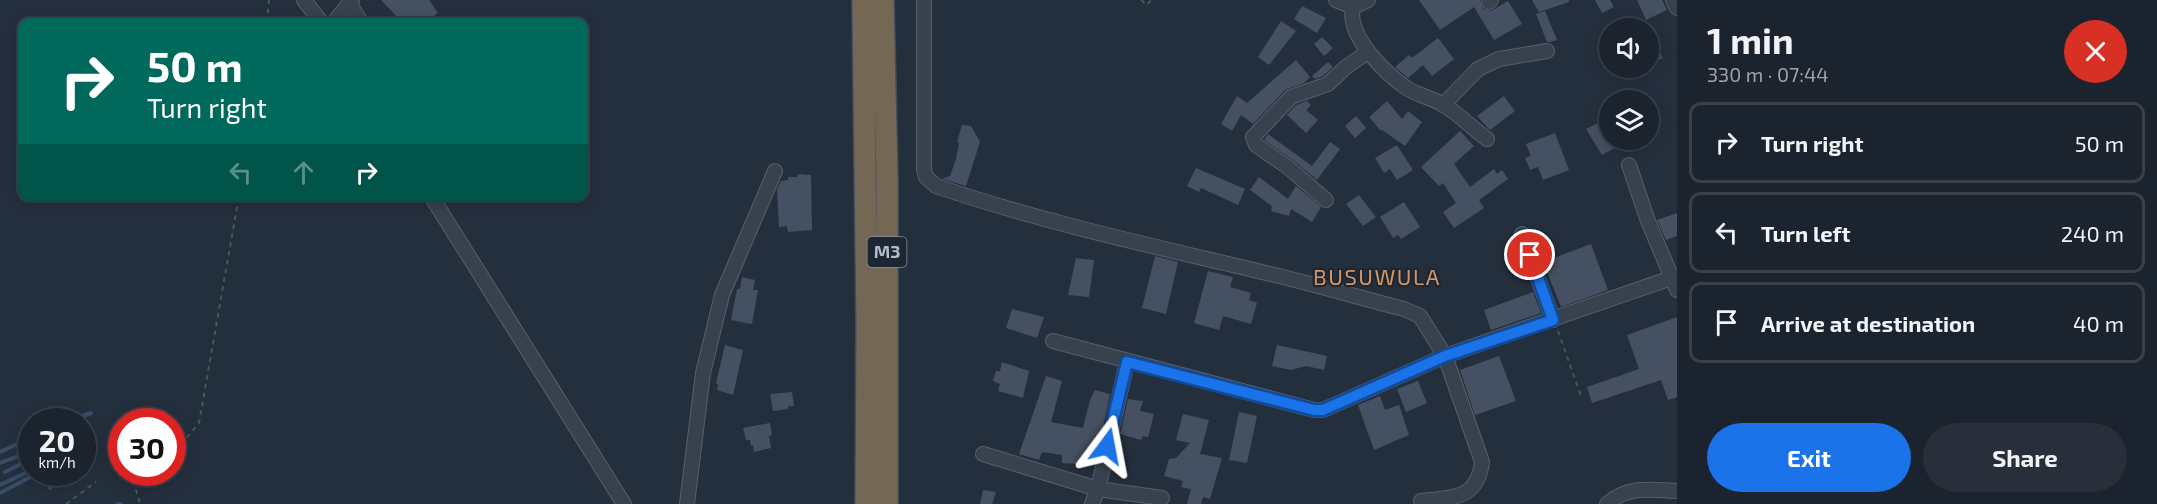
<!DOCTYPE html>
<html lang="en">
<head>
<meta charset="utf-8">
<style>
	body { margin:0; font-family:"Exo 2",sans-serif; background:#282f3a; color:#f1f3f6; height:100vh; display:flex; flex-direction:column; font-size:22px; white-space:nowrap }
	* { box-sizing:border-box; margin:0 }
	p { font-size:20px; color:#a0a4aa }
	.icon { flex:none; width:33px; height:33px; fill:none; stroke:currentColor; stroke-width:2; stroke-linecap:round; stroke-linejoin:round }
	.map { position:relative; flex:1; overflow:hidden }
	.drawer { display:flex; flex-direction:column; background:#1b232e; width:480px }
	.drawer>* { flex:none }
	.hud { position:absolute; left:18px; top:18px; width:570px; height:183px; border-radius:12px; box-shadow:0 3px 15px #0003,0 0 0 2px #39404a; background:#00695c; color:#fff; overflow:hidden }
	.buttons { position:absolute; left:1599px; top:18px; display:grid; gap:12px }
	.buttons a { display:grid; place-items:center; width:60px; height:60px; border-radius:50%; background:#1b232e; box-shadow:0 3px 15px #0003,0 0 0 2px #39404a; font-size:30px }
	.speed { position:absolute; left:18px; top:408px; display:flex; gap:12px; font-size:30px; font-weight:700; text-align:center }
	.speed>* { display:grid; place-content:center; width:78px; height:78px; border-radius:50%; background:#1b232e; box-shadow:0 3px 15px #0003,0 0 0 2px #39404a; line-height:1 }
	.speed small { font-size:15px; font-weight:400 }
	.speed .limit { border:9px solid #d22; background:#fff; color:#111 }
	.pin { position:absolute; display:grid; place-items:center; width:51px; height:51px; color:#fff; margin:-26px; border:3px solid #fff; border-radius:50%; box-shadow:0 2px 6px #0007 }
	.me { position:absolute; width:66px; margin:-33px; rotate:13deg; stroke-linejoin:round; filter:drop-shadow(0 0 4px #0008) }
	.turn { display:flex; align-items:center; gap:21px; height:126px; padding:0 30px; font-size:27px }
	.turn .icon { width:78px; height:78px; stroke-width:2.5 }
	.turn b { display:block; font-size:42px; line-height:51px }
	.lanes { display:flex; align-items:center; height:57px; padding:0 30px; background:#0003; justify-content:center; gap:30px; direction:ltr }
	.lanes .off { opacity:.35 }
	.round { display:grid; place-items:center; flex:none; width:63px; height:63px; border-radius:32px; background:#282f3a }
	.headline { display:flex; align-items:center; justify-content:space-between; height:102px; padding:0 30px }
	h1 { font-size:36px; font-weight:700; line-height:45px }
	.button { display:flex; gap:12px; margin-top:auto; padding:12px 30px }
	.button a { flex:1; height:69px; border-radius:36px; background:#1a73e8; color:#fff; font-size:24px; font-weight:700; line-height:69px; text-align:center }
	.button a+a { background:#282f3a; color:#f1f3f6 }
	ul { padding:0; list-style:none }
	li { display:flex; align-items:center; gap:18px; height:81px; margin:0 12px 9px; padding:0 18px; border:3px solid #39404a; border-radius:12px }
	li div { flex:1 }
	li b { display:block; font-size:22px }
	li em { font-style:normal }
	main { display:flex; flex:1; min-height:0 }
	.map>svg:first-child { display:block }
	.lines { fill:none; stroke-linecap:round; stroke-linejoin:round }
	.stream { stroke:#394c67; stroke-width:4 }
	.building { fill:#455162 }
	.minor-casing { stroke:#565f6c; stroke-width:16 }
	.highway-casing { stroke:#434c59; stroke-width:24 }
	.path { stroke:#44595c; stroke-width:2; stroke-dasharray:4.5 4.5; stroke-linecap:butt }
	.minor { stroke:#38414e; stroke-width:14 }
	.highway { stroke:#746855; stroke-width:21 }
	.route-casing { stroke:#114b97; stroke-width:15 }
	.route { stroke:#1a73e8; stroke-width:10 }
	.labels { text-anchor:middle; stroke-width:4.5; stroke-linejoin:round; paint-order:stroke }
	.shield { fill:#1d2633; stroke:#878f9c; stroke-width:1.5 }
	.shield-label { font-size:18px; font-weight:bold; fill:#b4bcc9 }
	.quarter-label { font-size:22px; letter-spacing:1.5px; fill:#d59563; stroke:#1d2633 }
</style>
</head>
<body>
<main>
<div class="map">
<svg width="1677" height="504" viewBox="0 0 1677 504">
	<rect width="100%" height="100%" fill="#242f3e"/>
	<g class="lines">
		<!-- stream -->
		<path class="stream" d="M66 422 91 413
			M82 448 95 442
			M0 452 32 437
			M0 463 32 451
			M5 472 31 459
			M46 472 50 488
			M0 485 32 470
			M0 493 40 472
			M117 504H121"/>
	</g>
	<!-- building -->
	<path class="building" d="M381 0H429L438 13 426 22H402Z
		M1419 0H1480L1483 9 1491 11 1508 1 1522 24 1494 40 1474 7 1440 30Z
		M1532 0H1569V2L1539 12Z
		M1595 0H1610L1614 7 1602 13Z
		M1637 0H1662L1667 10 1646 20Z
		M1302 6 1326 18 1317 33 1294 19Z
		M1545 11 1557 40 1550 42H1547L1536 14Z
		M1281 21 1296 31 1269 65 1258 57Z
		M1648 32 1663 58 1648 65Z
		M1322 37 1333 48 1324 56 1314 44Z
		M1438 38 1454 59 1432 76 1423 65 1408 78 1395 67 1409 55 1412 58Z
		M1296 60 1310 77 1304 83 1285 90 1253 124 1241 115 1232 131 1221 124 1237 96 1247 103Z
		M1328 62 1333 67 1323 76 1315 79 1312 76Z
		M1504 96 1515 111 1490 130 1477 116Z
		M1307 101 1311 105 1306 110 1318 120 1306 133 1287 115 1296 105Z
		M1387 101 1402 119 1408 111 1422 122 1405 146 1382 130 1381 131 1369 117Z
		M1356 116 1366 128 1355 138 1345 126Z
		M1610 117V140H1629L1602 155 1586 129Z
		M962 125 971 126 980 142 966 186 942 179 950 176 956 159 959 143 957 142Z
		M1460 131 1474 146 1454 164 1470 187 1494 169 1497 174 1502 170 1508 179 1479 200 1484 208 1454 228 1443 212 1456 203 1443 183 1439 186 1421 167Z
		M1555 133 1569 170 1543 180 1538 167 1530 170 1525 158 1531 156 1526 144Z
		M1268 134 1312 166 1330 142 1340 149 1317 180 1294 161 1264 140Z
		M1397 145 1413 170 1397 180 1390 169 1384 173 1375 158Z
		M1196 168 1245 189 1238 205 1201 188 1199 192 1187 186Z
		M798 174 811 175 812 230 788 232 787 226 779 227 777 190 781 181 788 180V177H797Z
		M1259 177 1288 199 1296 186 1321 207 1312 222 1291 209 1289 216 1271 211 1272 206 1250 190Z
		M1359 195 1376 217 1363 226 1346 204Z
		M1404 202 1420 227 1401 239 1398 235 1393 238 1380 217Z
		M1677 213V236L1666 240 1657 220Z
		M1591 244 1608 290 1561 307 1543 262Z
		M1155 256 1178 262 1166 314 1142 308Z
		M1076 258 1094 260 1089 297 1068 295Z
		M1208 271 1233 277 1230 287 1251 293 1249 300 1257 303 1251 324 1223 316 1219 330 1194 323Z
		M742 277 755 280 753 290H758L752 324 731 320 737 289H740Z
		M1533 292 1541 313 1491 330 1484 310Z
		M1012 309 1044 317 1037 338 1006 328Z
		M1677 317V397L1668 400 1661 380 1592 403 1587 387 1639 369 1627 335Z
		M725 345 743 350 733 395 717 390 718 384 716 383Z
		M1277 345 1327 356 1324 370 1306 366 1291 370 1272 366Z
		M1499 356 1516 401 1475 415 1460 370Z
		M1002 362 1029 371 1023 398 998 391 1000 384 993 381 996 371H1000Z
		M1046 376 1062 381 1051 422 1083 428 1090 400 1095 390 1110 394 1101 437H1096L1091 459 1084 457 1082 464 1062 463V455L1042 452 1039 460 1019 454Z
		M1418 381 1427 403 1406 412 1397 389Z
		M792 392 794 406H788V409L773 411 770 394Z
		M1380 396 1385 410 1399 405 1409 435 1374 450 1358 405Z
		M1128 399 1143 401 1140 411 1154 414 1148 437 1143 436 1141 440 1120 434Z
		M1239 412 1257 416 1247 463 1229 460Z
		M1183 414 1209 420 1200 454 1222 458 1210 499 1203 497 1201 504H1187L1191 489 1181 487 1183 481 1164 476 1169 459 1176 458 1190 443 1176 440Z
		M770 423 772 435 769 436 771 448 754 452 753 445 751 446 750 440H746L743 428Z
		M983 490 996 492 992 504H980Z"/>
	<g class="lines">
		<defs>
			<path id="minor" d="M304 0 321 22
				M924 0V169L926 177 936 186C1042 222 1153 246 1262 272 1310 283 1357 297 1404 309L1420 316 1445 356 1482 462C1477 500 1453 497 1421 501
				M1336 0 1353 7 1368 0
				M1673 0 1677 8
				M1489 2 1491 0
				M349 3 361 22
				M1353 7C1346 36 1386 74 1408 89 1418 95 1431 98 1442 104 1458 113 1472 128 1487 139
				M334 22 352 0
				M1443 105 1478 69 1499 59 1547 51
				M1629 165 1648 221 1677 290
				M431 196 624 504
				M1326 200 1289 168 1256 145 1253 137 1291 97 1328 84 1346 67 1368 52
				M1522 234 1553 320
				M1053 341 1314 410H1323L1445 356 1677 276
				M983 454 1098 489 1162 498
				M687 504 703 373 722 295 775 171
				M1092 504 1098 489 1127 362
				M1607 504C1629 485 1650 490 1677 491"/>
			<path id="highway" d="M863 0 867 324 866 504
				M883 0 887 178V504"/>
		</defs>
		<!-- minor casing -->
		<use href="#minor" class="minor-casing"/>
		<!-- highway casing -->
		<use href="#highway" class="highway-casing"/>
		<!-- path -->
		<path class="path" d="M1141 0 1147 5 1151 0
			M267 22 269 0
			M1558 331 1582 399
			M172 447 184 441 199 423 239 196
			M131 472 140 504
			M66 504 96 482"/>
		<!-- minor -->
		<use href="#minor" class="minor"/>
		<!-- highway -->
		<use href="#highway" class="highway"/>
	</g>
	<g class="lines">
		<defs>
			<path id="route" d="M1107 446 1127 362 1314 410H1323L1445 356 1553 320 1530 255"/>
		</defs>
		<!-- route casing -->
		<use href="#route" class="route-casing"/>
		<!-- route -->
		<use href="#route" class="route"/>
	</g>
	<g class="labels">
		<!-- shield labels -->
		<rect class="shield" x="867.5" y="237" width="39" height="30" rx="4.5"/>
		<g class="shield-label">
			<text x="887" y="258">M3</text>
		</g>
		<!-- quarter labels -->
		<g class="quarter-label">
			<text x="1377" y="285">BUSUWULA</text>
		</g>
	</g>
</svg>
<div class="buttons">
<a><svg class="icon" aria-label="sound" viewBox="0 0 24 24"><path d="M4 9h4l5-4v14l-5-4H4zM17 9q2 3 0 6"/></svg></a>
<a><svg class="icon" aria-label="layers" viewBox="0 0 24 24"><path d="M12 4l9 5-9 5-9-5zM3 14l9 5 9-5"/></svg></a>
</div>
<div class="speed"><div>20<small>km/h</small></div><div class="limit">30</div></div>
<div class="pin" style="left:1530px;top:255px;background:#d93025"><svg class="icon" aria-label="arrive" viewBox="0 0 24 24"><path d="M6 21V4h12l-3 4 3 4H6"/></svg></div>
<svg class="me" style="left:1107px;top:446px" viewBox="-20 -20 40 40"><path d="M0-17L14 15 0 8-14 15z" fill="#1a73e8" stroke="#fff" stroke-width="4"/></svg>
<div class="hud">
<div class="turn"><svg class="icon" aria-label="right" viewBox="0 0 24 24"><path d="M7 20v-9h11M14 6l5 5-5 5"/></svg><div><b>50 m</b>Turn right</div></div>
<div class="lanes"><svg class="icon off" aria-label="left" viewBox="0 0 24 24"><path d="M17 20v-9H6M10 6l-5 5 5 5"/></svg><svg class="icon off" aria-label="ahead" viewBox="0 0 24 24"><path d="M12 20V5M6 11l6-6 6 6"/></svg><svg class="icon" aria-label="right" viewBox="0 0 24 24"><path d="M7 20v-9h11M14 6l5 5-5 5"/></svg></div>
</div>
</div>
<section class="drawer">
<div class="headline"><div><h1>1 min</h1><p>330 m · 07:44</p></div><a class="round" style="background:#d93025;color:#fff"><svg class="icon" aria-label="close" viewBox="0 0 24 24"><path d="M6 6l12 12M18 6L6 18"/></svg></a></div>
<ul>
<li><svg class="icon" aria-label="right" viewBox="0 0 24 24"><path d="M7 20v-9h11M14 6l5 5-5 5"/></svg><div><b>Turn right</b></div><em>50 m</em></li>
<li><svg class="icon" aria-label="left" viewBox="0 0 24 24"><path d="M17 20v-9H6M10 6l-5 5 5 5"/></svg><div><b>Turn left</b></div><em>240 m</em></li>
<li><svg class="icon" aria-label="arrive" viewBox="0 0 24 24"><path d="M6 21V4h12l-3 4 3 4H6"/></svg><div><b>Arrive at destination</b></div><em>40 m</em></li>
</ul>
<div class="button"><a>Exit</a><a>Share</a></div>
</section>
</main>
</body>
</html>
